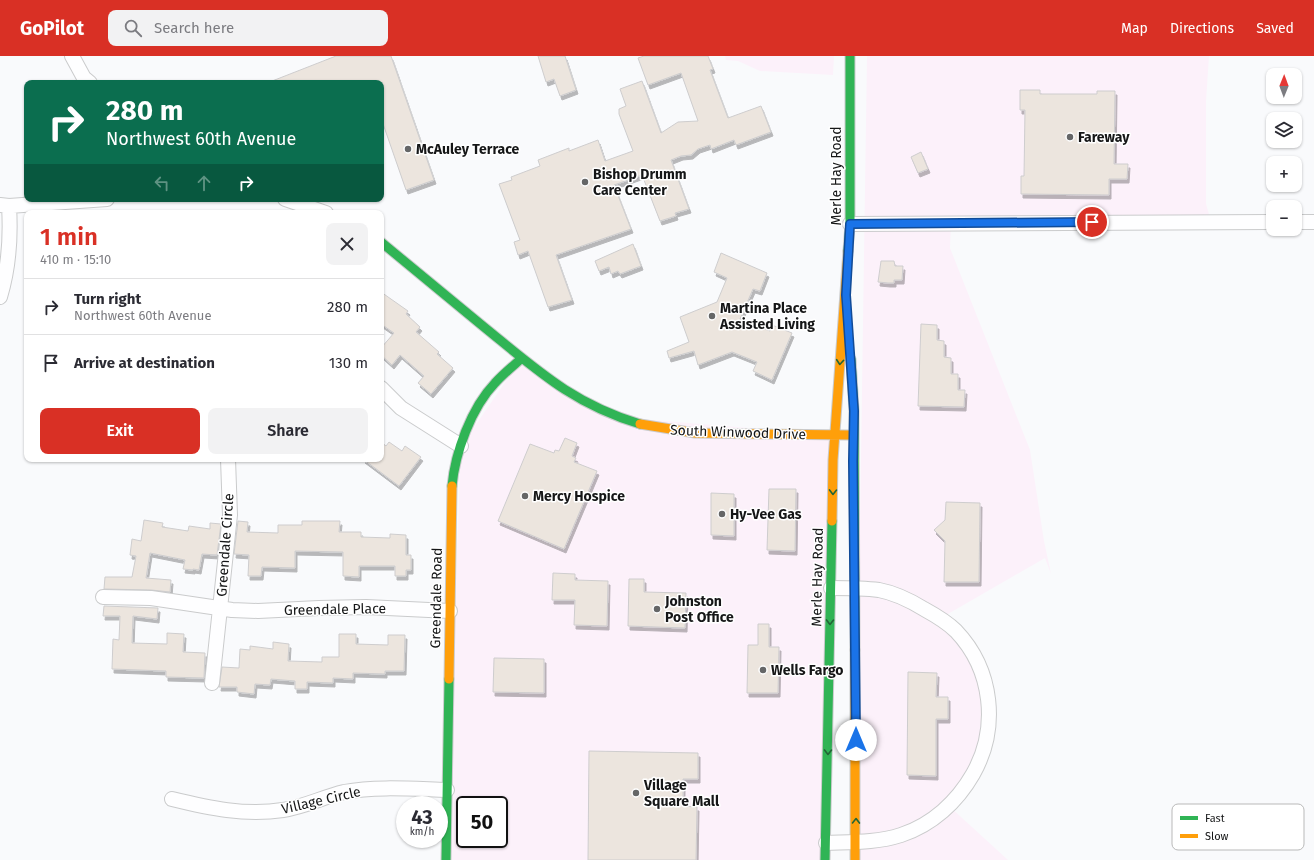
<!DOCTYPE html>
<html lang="en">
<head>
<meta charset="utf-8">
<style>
	body { margin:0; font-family:"Fira Sans",sans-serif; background:#f2f2f3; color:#2b2b33; height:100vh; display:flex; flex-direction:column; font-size:15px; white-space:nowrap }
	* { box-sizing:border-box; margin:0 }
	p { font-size:13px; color:#7c7c81 }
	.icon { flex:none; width:22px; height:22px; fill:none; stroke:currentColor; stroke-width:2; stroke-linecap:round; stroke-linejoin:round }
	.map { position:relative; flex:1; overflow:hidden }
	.side { position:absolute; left:24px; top:154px; width:360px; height:252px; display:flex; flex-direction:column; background:#fff; border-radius:8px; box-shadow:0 1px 3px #0004 }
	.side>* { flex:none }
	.hud { position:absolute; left:24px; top:24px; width:360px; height:122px; border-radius:8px; box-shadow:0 1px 3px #0004; background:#0b6e4f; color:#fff; overflow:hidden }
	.needle { width:26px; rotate:1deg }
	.tools { position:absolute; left:1266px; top:12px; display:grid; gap:8px }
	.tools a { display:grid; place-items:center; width:36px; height:36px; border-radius:8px; background:#fff; box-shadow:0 1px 3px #0004; font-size:20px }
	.speed { position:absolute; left:396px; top:740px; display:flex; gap:8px; font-size:20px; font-weight:700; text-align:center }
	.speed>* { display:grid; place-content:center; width:52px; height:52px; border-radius:50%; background:#fff; box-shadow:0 1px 3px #0004; line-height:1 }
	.speed small { font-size:10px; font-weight:400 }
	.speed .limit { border:2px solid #111; border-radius:6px; background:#fff; color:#111 }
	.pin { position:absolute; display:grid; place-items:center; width:34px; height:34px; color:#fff; margin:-17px; border:2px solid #fff; border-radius:50%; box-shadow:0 1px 4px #0007 }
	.me { position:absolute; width:44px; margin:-22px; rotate:0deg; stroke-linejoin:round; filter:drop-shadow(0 0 3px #0008) }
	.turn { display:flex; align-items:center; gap:14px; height:84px; padding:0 16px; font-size:18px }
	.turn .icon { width:52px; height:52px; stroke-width:2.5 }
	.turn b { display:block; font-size:28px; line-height:34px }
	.lanes { display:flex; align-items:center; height:38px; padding:0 16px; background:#0003; justify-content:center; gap:20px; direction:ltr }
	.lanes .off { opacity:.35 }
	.round { display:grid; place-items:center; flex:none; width:42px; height:42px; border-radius:8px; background:#f2f2f3 }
	.overview { display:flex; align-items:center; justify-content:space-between; height:68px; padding:0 16px }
	h1 { font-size:24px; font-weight:600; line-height:30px; color:#d93025 }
	.action { display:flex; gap:8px; margin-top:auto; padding:8px 16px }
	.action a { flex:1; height:46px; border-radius:8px; background:#d93025; color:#fff; font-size:16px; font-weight:600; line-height:46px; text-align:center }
	.action a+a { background:#f2f2f3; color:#2b2b33 }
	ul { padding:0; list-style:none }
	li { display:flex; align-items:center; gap:12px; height:56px; padding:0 16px; border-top:1px solid #e1e1e2 }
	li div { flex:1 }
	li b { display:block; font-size:15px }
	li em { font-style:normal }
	header { display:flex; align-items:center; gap:24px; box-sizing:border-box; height:56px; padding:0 20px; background:#d93025; color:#fff }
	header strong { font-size:19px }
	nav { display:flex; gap:22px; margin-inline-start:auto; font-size:14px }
	.search { width:280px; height:36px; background:#f2f2f3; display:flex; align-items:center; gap:10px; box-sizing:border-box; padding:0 14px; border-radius:8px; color:#7c7c81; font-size:15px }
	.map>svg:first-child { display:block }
	.commercial { fill:#fcf1fa; fill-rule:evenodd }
	.building { fill:#ece5de; stroke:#cecdce; filter:url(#shadow) }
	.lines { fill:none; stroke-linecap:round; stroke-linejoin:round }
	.street-casing { stroke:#cacbcc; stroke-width:16 }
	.fast-casing { stroke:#cacbcc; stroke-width:11 }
	.slow-casing { stroke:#cacbcc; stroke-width:11 }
	.street { stroke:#fefeff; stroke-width:14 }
	.fast { stroke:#30b455; stroke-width:9 }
	.slow { stroke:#ff9f0a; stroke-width:9 }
	.oneway { stroke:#226536 }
	.route-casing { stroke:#114b97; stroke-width:10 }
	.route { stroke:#1a73e8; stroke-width:7 }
	.poi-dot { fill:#656667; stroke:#fff; stroke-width:1.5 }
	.labels { text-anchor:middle; stroke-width:3; stroke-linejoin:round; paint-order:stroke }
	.poi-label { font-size:14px; font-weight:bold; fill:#151617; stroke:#fff; text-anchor:start }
	.street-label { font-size:14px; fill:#151617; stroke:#fff }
	.key { fill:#fff; stroke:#b9b9b9; stroke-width:1 }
	.key-label { font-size:11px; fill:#151617 }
</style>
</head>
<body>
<header>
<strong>GoPilot</strong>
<div class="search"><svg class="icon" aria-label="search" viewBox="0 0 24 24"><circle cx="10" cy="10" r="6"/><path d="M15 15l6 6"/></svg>Search here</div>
<nav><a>Map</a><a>Directions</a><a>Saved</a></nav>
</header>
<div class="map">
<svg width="1314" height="804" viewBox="0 0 1314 804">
	<defs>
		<filter id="shadow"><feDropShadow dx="2" dy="4" stdDeviation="0" flood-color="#0004"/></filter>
	</defs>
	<rect width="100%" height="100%" fill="#f9fafc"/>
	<!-- commercial -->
	<path class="commercial" d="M725 0H834L833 19 760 15 738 5 726 4Z
		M867 0H1209L1206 45V148L1211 165 951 167 950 192 1030 394 1044 485 1051 518 1045 502 941 562 982 617 986 691 949 750 1008 804H855Z
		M522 302 616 361 835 379 827 804H446L461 390ZM465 749H499V783H465Z"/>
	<!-- building -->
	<path class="building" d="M336 0H391L434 124 406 134 381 62V27H267Z
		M538 0H565L576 34 560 40 554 23 546 26Z
		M644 0H708L713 13 710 14 728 62 761 50 771 76 736 89 734 84 711 93 710 89 698 93 691 99 681 100 671 104 689 153 675 157 676 160 660 165 642 119 614 129 631 173 556 199 572 244 548 251 528 195 518 199 514 186 520 184 499 128 512 124 511 121 540 110 538 104 569 92V95L598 84 605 105 633 95 619 58V53L626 50 620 33 642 25 661 77 678 66 698 65 681 17 648 29 638 2Z
		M1020 34H1040V38H1097V35H1115L1114 108H1128L1127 123H1109V139L1021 138V120H1024L1025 54H1020Z
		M921 96 928 113 918 117 911 101Z
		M633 188 641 210 620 218 618 215 611 218 609 211 599 215 595 205Z
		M721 197 767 217 760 235 753 233 740 263 770 275 772 269 792 277 772 324 753 315 757 306 732 296 698 309 694 295 669 302 667 295 689 286 680 261 717 246 727 222 714 216Z
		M881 205H894L895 210H903L902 224H894V227H888L878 226Z
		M381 236 408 255 406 258 420 271 416 276 439 296 437 298 453 312 431 338 418 327 424 320 400 299 392 309 381 299V292L394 277 381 268Z
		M921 268 937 269V284L944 285V301L951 302V318H958V334H965L964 351 918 350Z
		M565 382 577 387 572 400 576 402 574 406 597 415 564 493 498 465 530 388 554 397 555 394 559 395Z
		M381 386 386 390 389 386 402 395 405 390 421 401 399 430 363 403H381Z
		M769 433H796L795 495 767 494Z
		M711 437 734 438V480L711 479Z
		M946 446 980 447 979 526H944L945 485 934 474 945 464Z
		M144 464 163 467 162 471 188 475 189 470 210 473V467L221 468 217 499 202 498 199 514 193 513V514L183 513 185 504 150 497 146 522 171 524 170 536 151 534 104 533 105 521H132L136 500 130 499 132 483 141 485Z
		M238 465 248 466 247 476 278 477V469H302V465H340L339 476H361V481L390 482V478L406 479V499H411V514H406V520H395V510H359V521L343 520V496L295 495V512L262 511 261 520H248L249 499 234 498Z
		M553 517 575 518V524L608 525 607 570 574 569 575 544H552Z
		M629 523H644V536L686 537 685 572 628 570Z
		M104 550 158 552 157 563 133 560 132 587 167 588V577L184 578 183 596 205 597 204 622 166 621V615L112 613 113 583 119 584 120 560H103Z
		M758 568H769V591H779L778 637H747L748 589H758Z
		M339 578H356V588L388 589V579H405L404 615H385V618L353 617V623L333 622V627L307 626V633H295V625L271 623 270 629 255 628 254 638 237 636V631H219L222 611 239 612 240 593 250 594V590L273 593V586L289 588 288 605 322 606V601H339Z
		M494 602 544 603V637L493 636Z
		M908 616 937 617 936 641H948V663H936V720L907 719Z
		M589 695 698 697V723H683V750L697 751 696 804H588Z"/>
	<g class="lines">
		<defs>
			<path id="street" d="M72 0 84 22 90 27
				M285 143 326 157
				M0 149 9 150 107 143
				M1295 166H1314
				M850 168 1273 166
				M0 241C9 211 11 182 9 150
				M381 332 401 352 461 390
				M103 541 151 542 232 554 258 555 319 552 366 551 450 555
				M212 627 230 459 228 403
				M172 743C209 752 245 760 283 754 304 751 323 741 344 736 377 730 413 733 447 734
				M826 787C851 786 876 787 901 779 932 769 957 746 973 718 999 672 993 614 956 575 947 566 935 559 924 553 911 545 895 537 879 534 863 532 847 532 831 532"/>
			<path id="fast" d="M381 186C415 214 450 243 484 271 537 314 573 348 640 368
				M848 195 850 168V0
				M851 303 854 355 855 594
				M452 430C455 397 471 352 495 327 503 318 513 310 522 302
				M446 804 449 623
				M825 804 832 465"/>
			<path id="slow" d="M640 368 695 377 848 379
				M832 465 833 404 848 195
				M855 594V804
				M449 623 452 430"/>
		</defs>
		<!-- street casing -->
		<use href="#street" class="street-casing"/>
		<!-- fast casing -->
		<use href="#fast" class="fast-casing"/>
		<!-- slow casing -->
		<use href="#slow" class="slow-casing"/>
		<!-- street -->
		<use href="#street" class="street"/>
		<!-- fast -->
		<use href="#fast" class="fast"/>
		<!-- slow -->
		<use href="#slow" class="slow"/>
	</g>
	<!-- one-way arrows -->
	<defs><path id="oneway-chevron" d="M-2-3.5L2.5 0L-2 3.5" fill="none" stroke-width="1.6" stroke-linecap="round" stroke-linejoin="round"/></defs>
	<g class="oneway">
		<use href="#oneway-chevron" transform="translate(840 306) rotate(95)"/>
		<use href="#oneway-chevron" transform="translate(833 436) rotate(91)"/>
		<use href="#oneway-chevron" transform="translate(830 566) rotate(91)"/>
		<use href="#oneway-chevron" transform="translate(828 696) rotate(91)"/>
		<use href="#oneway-chevron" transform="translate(856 765) rotate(-89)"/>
	</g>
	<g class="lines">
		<defs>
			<path id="route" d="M856 684 853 405 854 355 846 239 850 168 1092 166"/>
		</defs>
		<!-- route casing -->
		<use href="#route" class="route-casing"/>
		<!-- route -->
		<use href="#route" class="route"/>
	</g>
	<!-- markers -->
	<g class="poi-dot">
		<circle cx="1070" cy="81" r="4"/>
		<circle cx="408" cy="93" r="4"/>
		<circle cx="585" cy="126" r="4"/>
		<circle cx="712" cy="260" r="4"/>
		<circle cx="525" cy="440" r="4"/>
		<circle cx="722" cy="458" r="4"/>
		<circle cx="657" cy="553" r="4"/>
		<circle cx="763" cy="614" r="4"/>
		<circle cx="636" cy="737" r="4"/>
	</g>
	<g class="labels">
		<!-- poi labels -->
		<g class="poi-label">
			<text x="1078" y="86">Fareway</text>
			<text x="416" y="98">McAuley Terrace</text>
			<text x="593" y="123">Bishop Drumm<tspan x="593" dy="16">Care Center</tspan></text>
			<text x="720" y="257">Martina Place<tspan x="720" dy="16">Assisted Living</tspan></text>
			<text x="533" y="445">Mercy Hospice</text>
			<text x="730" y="463">Hy-Vee Gas</text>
			<text x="665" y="550">Johnston<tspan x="665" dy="16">Post Office</tspan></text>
			<text x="771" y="619">Wells Fargo</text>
			<text x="644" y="734">Village<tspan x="644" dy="16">Square Mall</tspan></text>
		</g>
		<!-- street labels -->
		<g class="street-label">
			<text transform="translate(836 120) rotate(-90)" y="5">Merle Hay Road</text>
			<text transform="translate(738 376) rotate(2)" y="5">South Winwood Drive</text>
			<text transform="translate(225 489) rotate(-86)" y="5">Greendale Circle</text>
			<text transform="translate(817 521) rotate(-89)" y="5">Merle Hay Road</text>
			<text transform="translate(436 542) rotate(-89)" y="5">Greendale Road</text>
			<text transform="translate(335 553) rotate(-1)" y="5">Greendale Place</text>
			<text transform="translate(321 744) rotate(-13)" y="5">Village Circle</text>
		</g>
	</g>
	<!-- legend -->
	<rect x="1172" y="748" width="132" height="46" rx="6" class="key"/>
	<rect x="1180" y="760" width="18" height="4" fill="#30b455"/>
	<rect x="1180" y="778" width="18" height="4" fill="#ff9f0a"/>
	<g class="key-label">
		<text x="1205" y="766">Fast</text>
		<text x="1205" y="784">Slow</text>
	</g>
</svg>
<div class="tools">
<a><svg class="needle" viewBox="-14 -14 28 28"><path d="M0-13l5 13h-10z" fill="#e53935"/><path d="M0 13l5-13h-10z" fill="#7c7c81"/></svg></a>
<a><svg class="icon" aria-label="layers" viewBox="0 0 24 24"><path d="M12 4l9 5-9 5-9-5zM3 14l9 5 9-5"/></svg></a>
<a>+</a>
<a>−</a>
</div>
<div class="speed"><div>43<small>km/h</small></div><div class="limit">50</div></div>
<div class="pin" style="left:1092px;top:166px;background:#d93025"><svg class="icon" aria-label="arrive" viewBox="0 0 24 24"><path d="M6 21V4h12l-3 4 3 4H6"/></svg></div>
<svg class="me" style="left:856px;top:684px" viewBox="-20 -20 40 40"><circle r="19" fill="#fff"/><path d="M0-13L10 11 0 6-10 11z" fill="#1a73e8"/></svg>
<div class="hud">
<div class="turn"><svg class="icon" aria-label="right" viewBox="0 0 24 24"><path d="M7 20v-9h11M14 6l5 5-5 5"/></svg><div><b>280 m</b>Northwest 60th Avenue</div></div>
<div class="lanes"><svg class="icon off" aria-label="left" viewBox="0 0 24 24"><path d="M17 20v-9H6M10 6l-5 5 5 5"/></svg><svg class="icon off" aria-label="ahead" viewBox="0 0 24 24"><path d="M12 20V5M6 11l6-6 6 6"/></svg><svg class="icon" aria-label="right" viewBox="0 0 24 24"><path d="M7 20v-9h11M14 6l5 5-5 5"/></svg></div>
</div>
<section class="side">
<div class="overview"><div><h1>1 min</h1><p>410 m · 15:10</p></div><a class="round"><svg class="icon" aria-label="close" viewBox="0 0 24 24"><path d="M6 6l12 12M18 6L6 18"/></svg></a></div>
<ul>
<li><svg class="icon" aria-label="right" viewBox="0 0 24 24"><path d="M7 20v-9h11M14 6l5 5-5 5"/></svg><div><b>Turn right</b><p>Northwest 60th Avenue</p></div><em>280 m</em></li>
<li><svg class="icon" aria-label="arrive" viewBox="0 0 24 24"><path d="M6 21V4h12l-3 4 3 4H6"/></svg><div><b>Arrive at destination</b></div><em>130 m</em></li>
</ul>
<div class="action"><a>Exit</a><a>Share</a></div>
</section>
</div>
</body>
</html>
